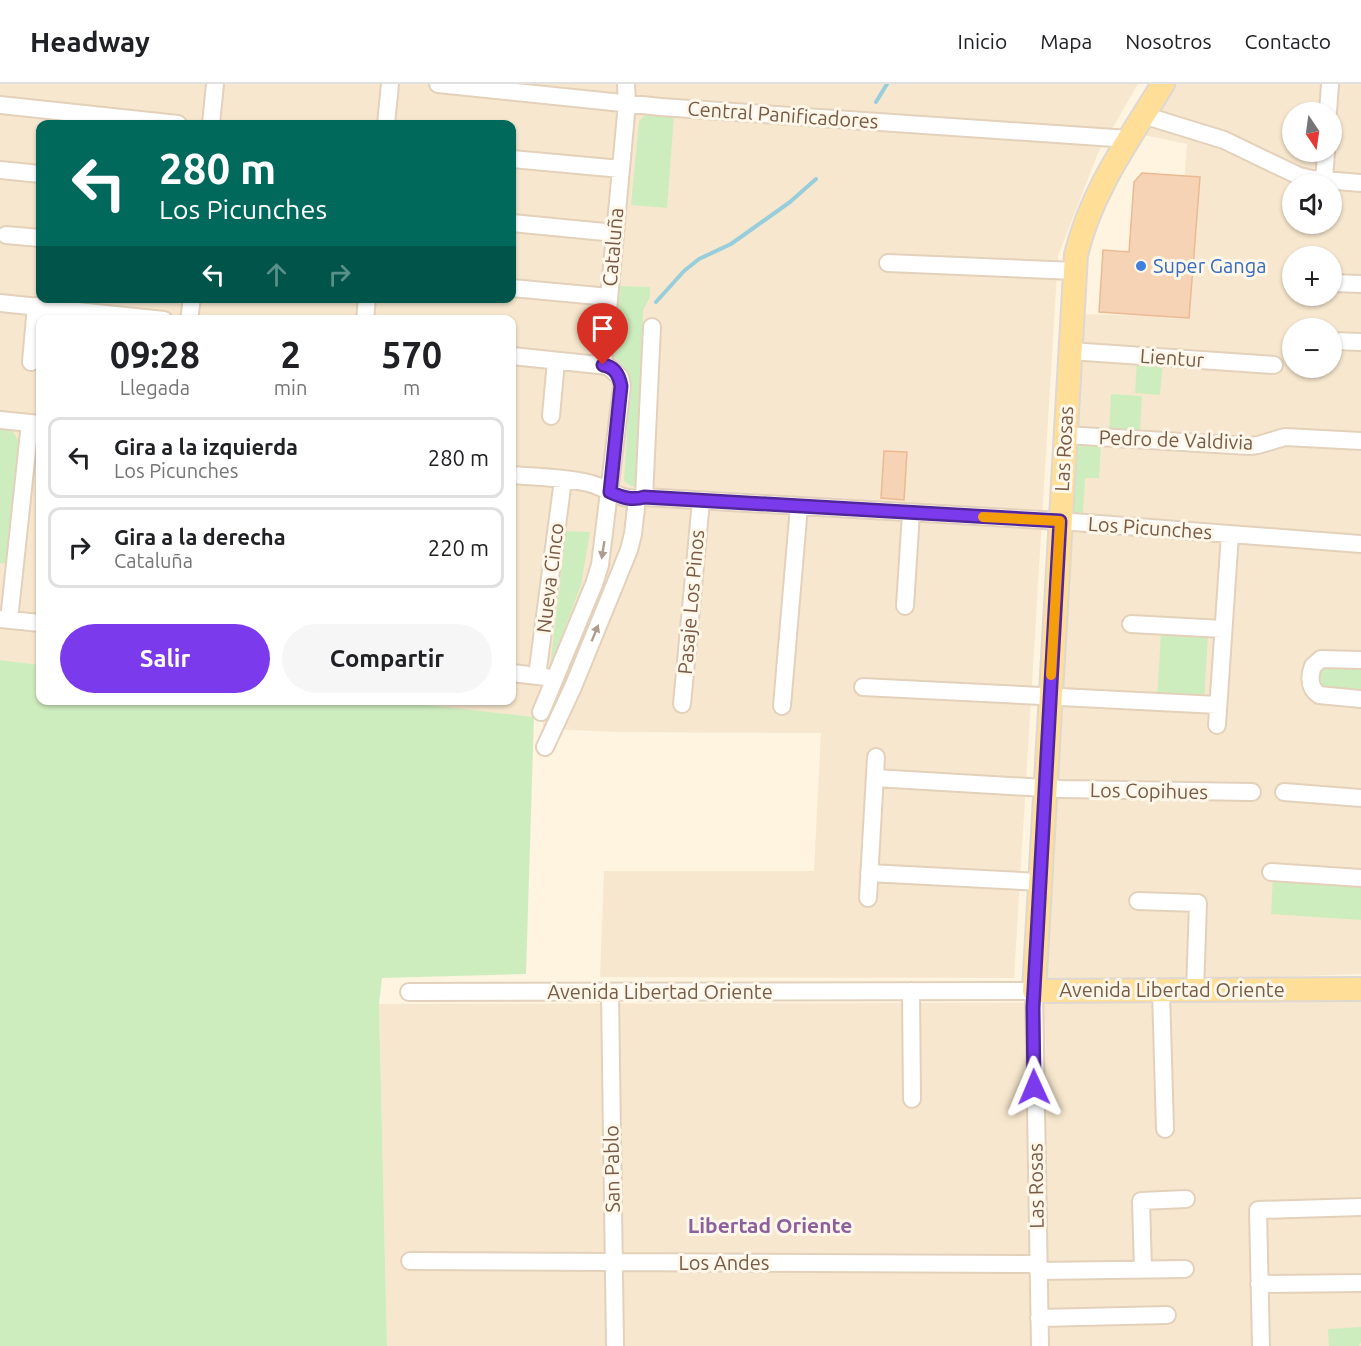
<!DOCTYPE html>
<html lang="es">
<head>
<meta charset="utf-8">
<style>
	body { margin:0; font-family:Ubuntu,sans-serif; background:#f6f6f6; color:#202124; height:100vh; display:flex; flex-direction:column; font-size:22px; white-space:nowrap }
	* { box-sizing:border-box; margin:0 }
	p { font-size:20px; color:#757577 }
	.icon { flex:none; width:33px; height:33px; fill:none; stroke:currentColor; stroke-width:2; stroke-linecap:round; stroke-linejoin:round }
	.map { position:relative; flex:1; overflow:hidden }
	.details { position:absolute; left:36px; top:231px; width:480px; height:390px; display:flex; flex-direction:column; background:#fff; border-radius:12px; box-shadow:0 2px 4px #0004 }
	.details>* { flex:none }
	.top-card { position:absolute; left:36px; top:36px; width:480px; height:183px; border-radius:12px; box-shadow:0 2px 4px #0004; background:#00695c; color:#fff; overflow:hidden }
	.needle { width:39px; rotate:167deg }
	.buttons { position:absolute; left:1282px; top:18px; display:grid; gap:12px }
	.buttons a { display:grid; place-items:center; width:60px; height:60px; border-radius:50%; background:#fff; box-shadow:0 2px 4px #0004; font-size:30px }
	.pin { position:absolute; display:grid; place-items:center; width:51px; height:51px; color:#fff; margin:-62px -26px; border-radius:50% 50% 50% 0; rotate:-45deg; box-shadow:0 0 6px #0007 }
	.pin .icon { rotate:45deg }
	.me { position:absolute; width:66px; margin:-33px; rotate:359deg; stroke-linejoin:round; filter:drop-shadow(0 0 4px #0008) }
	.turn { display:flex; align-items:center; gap:21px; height:126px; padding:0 24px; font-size:27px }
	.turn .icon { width:78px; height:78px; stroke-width:2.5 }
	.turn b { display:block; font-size:42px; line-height:51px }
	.lanes { display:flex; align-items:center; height:57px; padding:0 24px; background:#0003; justify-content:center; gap:30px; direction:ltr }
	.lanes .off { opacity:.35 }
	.eta { display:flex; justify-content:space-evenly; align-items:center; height:102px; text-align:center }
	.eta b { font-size:36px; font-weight:700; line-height:42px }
	.cta { display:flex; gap:12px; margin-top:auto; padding:12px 24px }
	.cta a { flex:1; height:69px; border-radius:36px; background:#7c3aed; color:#fff; font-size:24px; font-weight:700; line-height:69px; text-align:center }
	.cta a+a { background:#f6f6f6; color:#202124 }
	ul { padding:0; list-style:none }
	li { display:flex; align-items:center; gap:18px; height:81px; margin:0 12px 9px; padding:0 12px; border:3px solid #e0e0e0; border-radius:12px }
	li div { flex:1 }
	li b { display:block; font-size:22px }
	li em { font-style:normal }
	header { display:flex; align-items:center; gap:36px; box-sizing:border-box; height:84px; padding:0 30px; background:#fff; border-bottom:2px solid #e0e0e0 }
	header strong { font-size:28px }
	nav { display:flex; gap:33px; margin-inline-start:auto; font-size:21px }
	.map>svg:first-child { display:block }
	.residential { fill:#f7e7ce; fill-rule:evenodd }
	.green { fill:#ceedbe }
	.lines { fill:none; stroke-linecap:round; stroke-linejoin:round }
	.stream { stroke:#98cedc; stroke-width:4 }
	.building { fill:#f6d3b5; stroke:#ebba94; stroke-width:1.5 }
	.minor-casing { stroke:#e3d1bb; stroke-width:20 }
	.major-casing { stroke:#dfd7d2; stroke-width:26 }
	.minor { stroke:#fff; stroke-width:16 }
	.major { stroke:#ffde97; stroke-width:22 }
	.oneway { fill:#ae9c8f }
	.route-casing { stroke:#51269a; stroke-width:15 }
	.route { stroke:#7c3aed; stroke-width:10 }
	.slow { stroke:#f59e0b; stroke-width:10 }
	.shop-dot { fill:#3f7fe0; stroke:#fff7e9; stroke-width:2 }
	.labels { text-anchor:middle; stroke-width:6; stroke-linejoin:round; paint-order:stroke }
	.street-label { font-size:20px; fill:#785a45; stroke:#fff7e9 }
	.shop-label { font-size:20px; fill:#366cbe; stroke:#fff7e9; text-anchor:start }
	.neighbourhood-label { font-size:21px; font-weight:bold; fill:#8b609c; stroke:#fff7e9 }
</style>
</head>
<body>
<header>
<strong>Headway</strong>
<nav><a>Inicio</a><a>Mapa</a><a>Nosotros</a><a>Contacto</a></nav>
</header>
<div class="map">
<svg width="1361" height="1262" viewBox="0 0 1361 1262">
	<rect width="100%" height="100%" fill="#fef4e0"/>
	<!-- residential -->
	<path class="residential" d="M0 0H1138L1098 69 1058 172 1014 894 600 893 604 787H814L821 649 620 648 543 645V634L381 617 512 616V236H40V581L0 576ZM40 40H512V214H40Z
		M1157 0H1361V890L1039 901 1069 230 1174 232 1187 60 1129 48ZM1293 28H1332V68H1293ZM1293 100H1332V140H1293ZM1293 172H1332V212H1293ZM1293 244H1332V284H1293Z
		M1361 918V1262H387L379 920Z"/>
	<!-- green -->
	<path class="green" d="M646 30 674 32 667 124 631 121 639 37Z
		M620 202 650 203V213L643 227 639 403 631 402 624 397 630 301C626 290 623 281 614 273Z
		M1137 276 1163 278 1160 311 1135 309Z
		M1111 310 1142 312 1140 349 1109 348Z
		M0 344 11 345 19 357 7 480 0 479Z
		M1066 359 1101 361 1099 394H1085L1083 429 1063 428Z
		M566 447 590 448 581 501 550 583Z
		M1161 549 1208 551 1204 617 1157 614Z
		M0 576 40 581V616H381L534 633 526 890 382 894 379 920 387 1262H0Z
		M1324 581 1361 583V609L1322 608 1317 602 1318 587Z
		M1273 793 1361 799V836L1271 830Z
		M1361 1243V1258L1359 1262H1329L1328 1245Z"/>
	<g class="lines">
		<!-- stream -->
		<path class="stream" d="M876 18 887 0
			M656 218 684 187 699 175 731 160 790 118 816 95"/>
	</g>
	<!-- building -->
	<path class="building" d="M1142 89 1200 93 1189 234 1099 228 1103 166 1129 168 1134 98Z
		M884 367 907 368 904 416 881 414Z"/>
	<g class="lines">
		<defs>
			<path id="minor" d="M438 0 661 23 1129 55
				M0 21 178 40
				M1328 28 1330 0
				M1143 31 1224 56 1299 92 1312 95 1361 99
				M211 40 215 0
				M386 40 390 0
				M512 75 621 85
				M0 86 40 90
				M1324 97 1326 68
				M512 139 615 149
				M6 151 40 154
				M888 179 1074 187
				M1332 199 1361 200
				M512 204 609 213
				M0 219 164 236
				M189 236 192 214
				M365 236 367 214
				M1332 257 1361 258
				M1070 267 1274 281
				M512 272 608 282 620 293 622 302 600 481 594 500 541 628
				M31 278 36 222
				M603 281 627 19 626 0
				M551 332 556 277
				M0 336 40 340
				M1065 351 1249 362 1258 361 1285 353 1361 357
				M512 391C534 393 576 394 595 401 612 407 626 419 644 413L1060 437 1361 460
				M644 413 652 243
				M905 522 911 429
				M0 535 40 539
				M9 536 30 339
				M1131 540 1223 545
				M1361 576 1321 575 1313 582C1309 593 1309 604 1319 611L1361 615
				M512 589 546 593
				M537 592 563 396
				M863 603 1218 621
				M682 620 701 417
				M782 622 799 422
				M1217 641 1230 450
				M545 663 573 603 629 466 633 450 637 415
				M875 694 1062 705 1252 708
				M1284 708 1361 714
				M1271 788 1361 794
				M869 789 1040 798
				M868 814 876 673
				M1138 817 1198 819 1195 907
				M911 907 912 1015
				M1161 907 1165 1045
				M409 908 1034 907 1040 1262
				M610 909 615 1262
				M410 1177 1038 1180
				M1143 1185 1141 1117 1186 1115
				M1038 1187 1185 1185
				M1259 1200 1361 1199
				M1039 1234 1167 1231
				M1261 1262 1258 1126 1361 1123"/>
			<path id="major" d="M1163 0C1129 56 1091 107 1076 171L1034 907 1361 905"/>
		</defs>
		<!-- minor casing -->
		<use href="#minor" class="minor-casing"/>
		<!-- major casing -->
		<use href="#major" class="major-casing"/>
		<!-- minor -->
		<use href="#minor" class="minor"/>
		<!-- major -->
		<use href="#major" class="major"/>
	</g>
	<!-- one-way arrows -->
	<defs><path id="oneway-solid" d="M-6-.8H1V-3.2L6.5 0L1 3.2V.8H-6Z" transform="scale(1.5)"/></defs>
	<g class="oneway">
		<use href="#oneway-solid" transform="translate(603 466) rotate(99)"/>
		<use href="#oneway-solid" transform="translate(595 549) rotate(-68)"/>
	</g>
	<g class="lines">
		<defs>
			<path id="route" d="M603 281C615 283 619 291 621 302L610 408C621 413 632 417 644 413L1060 437 1033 924 1034 1003"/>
		</defs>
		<!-- route casing -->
		<use href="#route" class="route-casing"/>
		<!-- route -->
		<use href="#route" class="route"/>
		<!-- slow -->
		<path class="slow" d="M983 433 1060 437 1051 591"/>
	</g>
	<!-- markers -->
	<circle class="shop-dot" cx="1141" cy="182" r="6"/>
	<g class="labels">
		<!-- street labels -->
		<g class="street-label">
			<text transform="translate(783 31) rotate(4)" y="7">Central Panificadores</text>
			<text transform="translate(613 163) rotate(-85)" y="7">Cataluña</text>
			<text transform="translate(1172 274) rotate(4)" y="7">Lientur</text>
			<text transform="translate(1176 356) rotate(2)" y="7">Pedro de Valdivia</text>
			<text transform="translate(1064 365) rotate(-87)" y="7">Las Rosas</text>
			<text transform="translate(1150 444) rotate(4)" y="7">Los Picunches</text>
			<text transform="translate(550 494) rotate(-83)" y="7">Nueva Cinco</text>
			<text transform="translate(691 518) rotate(-85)" y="7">Pasaje Los Pinos</text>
			<text transform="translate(1149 707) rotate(1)" y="7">Los Copihues</text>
			<text x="1172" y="913">Avenida Libertad Oriente</text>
			<text x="660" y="915">Avenida Libertad Oriente</text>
			<text transform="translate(612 1085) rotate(-91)" y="7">San Pablo</text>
			<text transform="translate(1036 1102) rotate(-91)" y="7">Las Rosas</text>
			<text x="724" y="1186">Los Andes</text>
		</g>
		<!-- shop labels -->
		<g class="shop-label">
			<text x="1153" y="189">Super Ganga</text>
		</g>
		<!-- neighbourhood labels -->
		<g class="neighbourhood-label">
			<text x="770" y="1149">Libertad Oriente</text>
		</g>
	</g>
</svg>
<div class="buttons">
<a><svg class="needle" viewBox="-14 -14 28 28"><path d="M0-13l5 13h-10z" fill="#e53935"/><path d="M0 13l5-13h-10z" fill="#757577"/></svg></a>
<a><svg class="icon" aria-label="sound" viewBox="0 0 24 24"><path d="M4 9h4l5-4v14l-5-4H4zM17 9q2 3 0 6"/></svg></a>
<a>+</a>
<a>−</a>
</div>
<div class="pin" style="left:603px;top:281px;background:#d93025"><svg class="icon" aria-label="arrive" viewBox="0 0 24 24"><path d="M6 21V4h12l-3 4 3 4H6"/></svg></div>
<svg class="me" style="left:1034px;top:1003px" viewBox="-20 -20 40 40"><path d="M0-17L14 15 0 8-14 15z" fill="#7c3aed" stroke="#fff" stroke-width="4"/></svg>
<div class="top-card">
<div class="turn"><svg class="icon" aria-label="left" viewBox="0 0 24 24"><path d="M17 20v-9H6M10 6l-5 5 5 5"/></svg><div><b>280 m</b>Los Picunches</div></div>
<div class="lanes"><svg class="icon" aria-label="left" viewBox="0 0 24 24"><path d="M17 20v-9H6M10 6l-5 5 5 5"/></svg><svg class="icon off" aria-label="ahead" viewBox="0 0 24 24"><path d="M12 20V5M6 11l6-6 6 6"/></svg><svg class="icon off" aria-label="right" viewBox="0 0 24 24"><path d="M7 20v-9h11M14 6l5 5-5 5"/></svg></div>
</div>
<section class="details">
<div class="eta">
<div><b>09:28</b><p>Llegada</p></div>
<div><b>2</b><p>min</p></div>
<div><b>570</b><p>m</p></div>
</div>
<ul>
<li><svg class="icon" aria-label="left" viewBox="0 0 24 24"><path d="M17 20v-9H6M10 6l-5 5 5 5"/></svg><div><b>Gira a la izquierda</b><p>Los Picunches</p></div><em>280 m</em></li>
<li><svg class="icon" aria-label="right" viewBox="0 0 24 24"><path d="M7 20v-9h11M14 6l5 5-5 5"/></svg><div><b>Gira a la derecha</b><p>Cataluña</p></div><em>220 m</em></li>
</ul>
<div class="cta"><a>Salir</a><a>Compartir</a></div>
</section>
</div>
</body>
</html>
